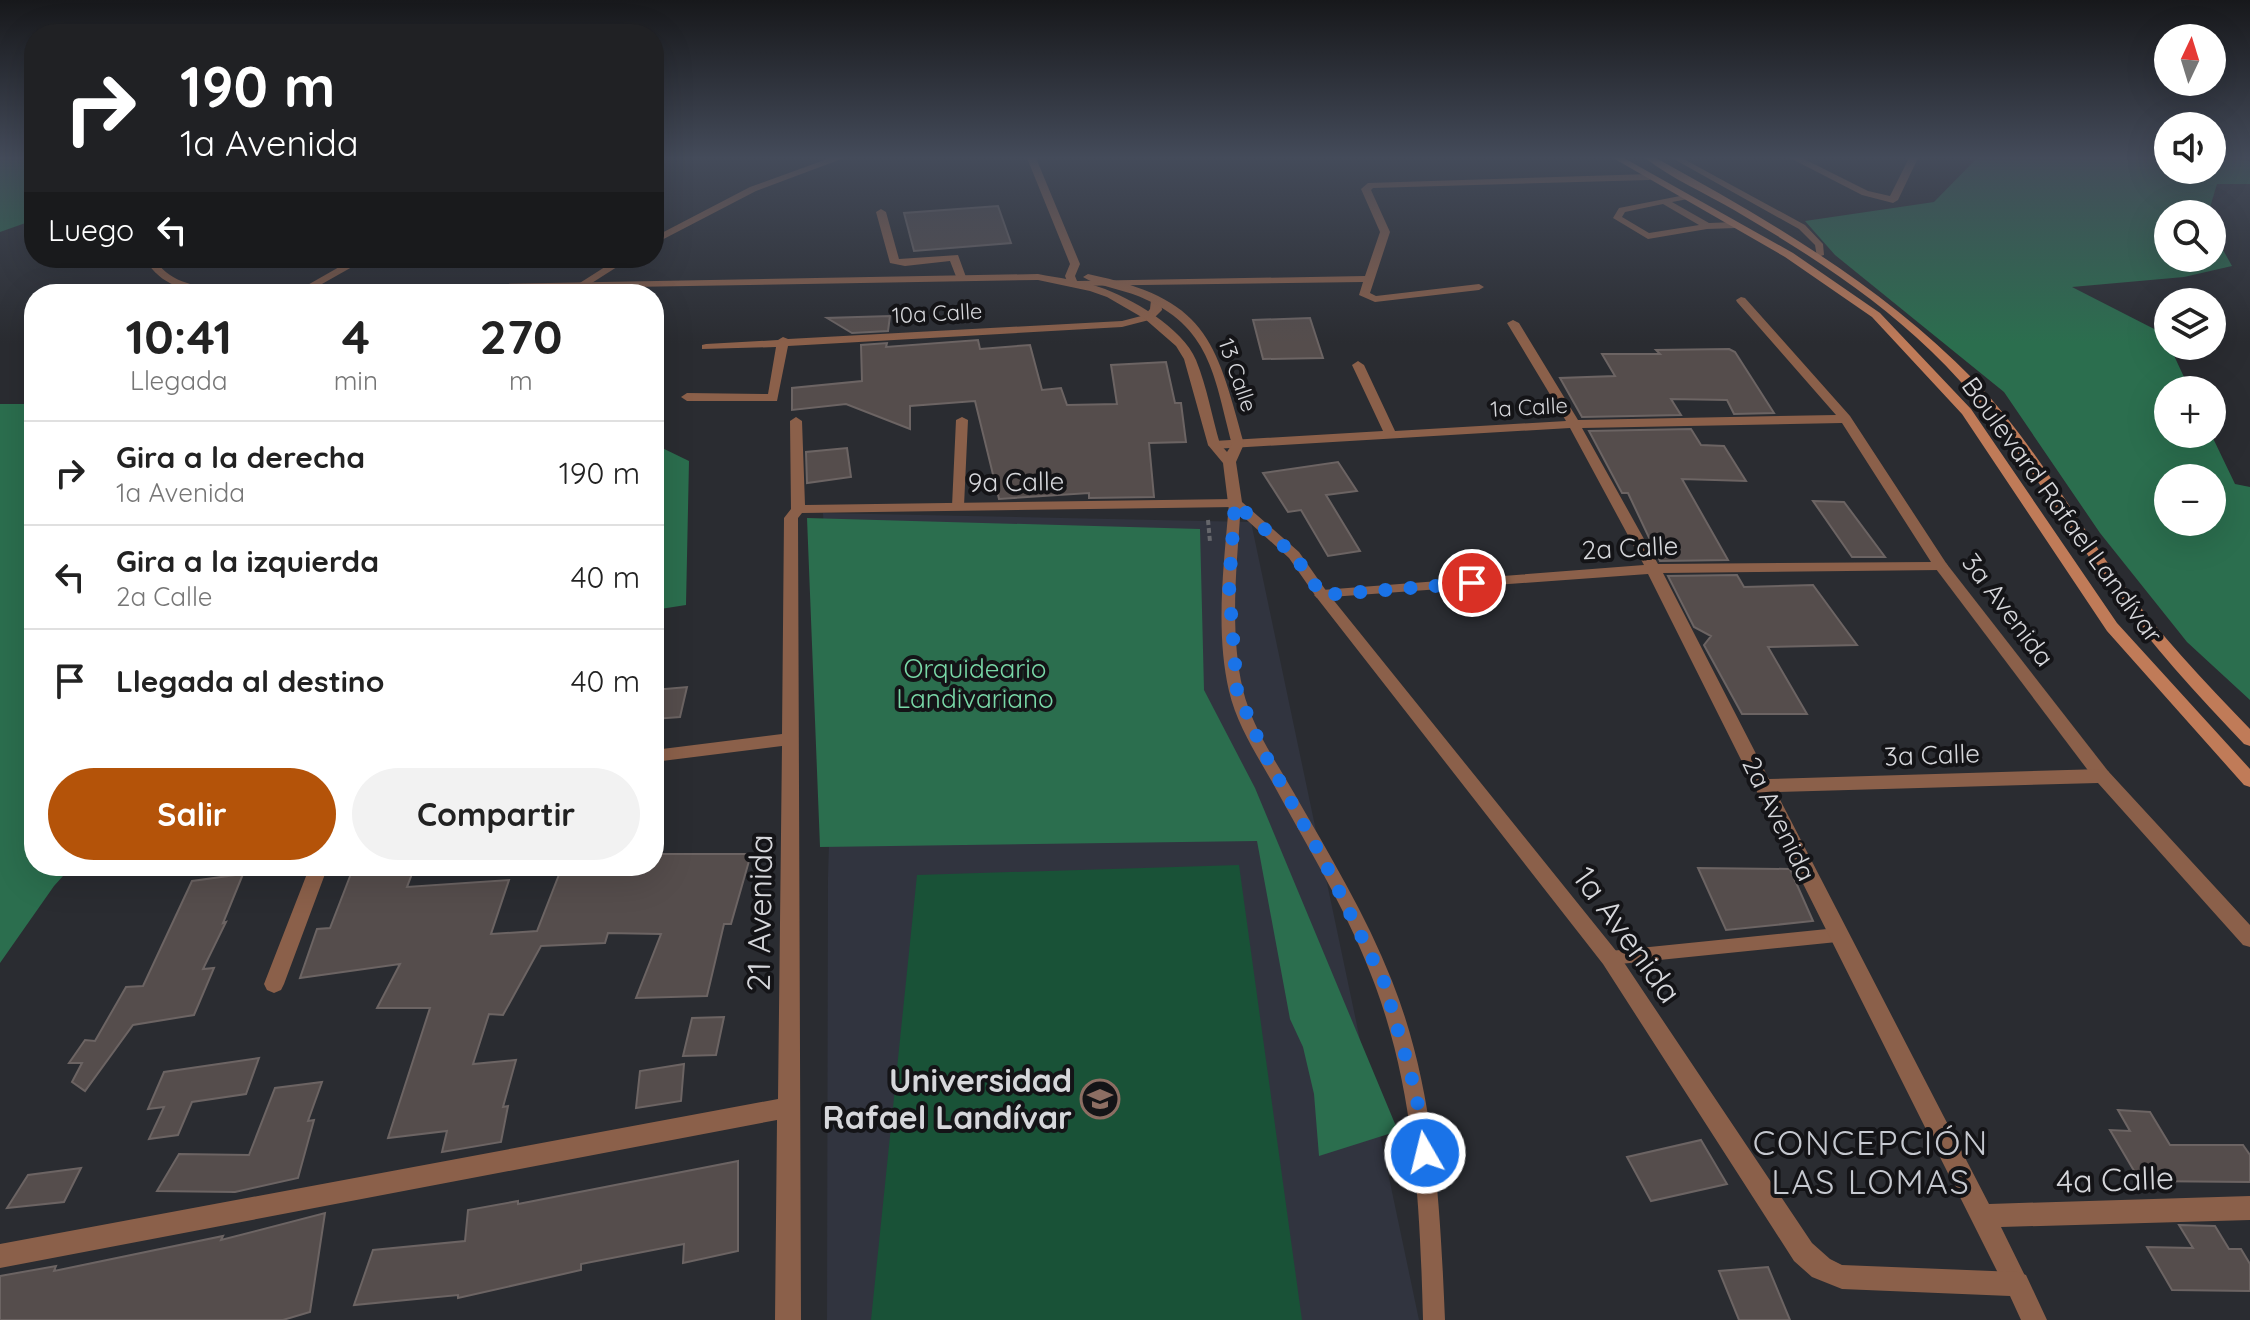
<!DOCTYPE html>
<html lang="es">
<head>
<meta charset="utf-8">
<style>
	body { margin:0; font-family:Quicksand,sans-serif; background:#f2f2f2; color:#222; height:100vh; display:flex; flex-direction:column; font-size:30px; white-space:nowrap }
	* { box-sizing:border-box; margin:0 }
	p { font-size:26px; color:#767676 }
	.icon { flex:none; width:44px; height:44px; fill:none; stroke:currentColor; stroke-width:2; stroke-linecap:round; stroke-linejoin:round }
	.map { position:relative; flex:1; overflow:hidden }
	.drawer { position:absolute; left:24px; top:284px; width:640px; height:592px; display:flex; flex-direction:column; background:#fff; border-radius:32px; box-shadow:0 8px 32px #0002 }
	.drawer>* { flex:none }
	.top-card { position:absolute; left:24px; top:24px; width:640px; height:244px; border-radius:32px; box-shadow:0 8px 32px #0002; background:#202124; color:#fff; overflow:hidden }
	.needle { width:52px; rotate:4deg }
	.buttons { position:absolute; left:2154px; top:24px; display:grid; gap:16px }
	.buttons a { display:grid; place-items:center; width:72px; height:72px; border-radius:50%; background:#fff; box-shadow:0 8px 32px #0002; font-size:40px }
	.pin { position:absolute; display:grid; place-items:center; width:68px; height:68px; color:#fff; margin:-34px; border:4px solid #fff; border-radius:50%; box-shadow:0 2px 8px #0007 }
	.me { position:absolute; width:88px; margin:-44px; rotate:352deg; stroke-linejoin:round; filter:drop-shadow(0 0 6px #0008) }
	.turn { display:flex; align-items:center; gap:28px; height:168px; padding:0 24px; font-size:36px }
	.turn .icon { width:104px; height:104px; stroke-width:2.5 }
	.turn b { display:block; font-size:56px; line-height:68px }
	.then { display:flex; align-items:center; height:76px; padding:0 24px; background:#0003; gap:16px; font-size:30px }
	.eta { display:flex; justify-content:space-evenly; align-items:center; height:136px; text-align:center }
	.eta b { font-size:48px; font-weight:800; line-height:56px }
	.cta { display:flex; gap:16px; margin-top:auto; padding:16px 24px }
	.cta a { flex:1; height:92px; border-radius:48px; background:#b45309; color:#fff; font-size:32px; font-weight:800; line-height:92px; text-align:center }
	.cta a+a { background:#f2f2f2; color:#222 }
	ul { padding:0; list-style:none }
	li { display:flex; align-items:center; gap:24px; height:104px; padding:0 24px; border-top:2px solid #e0e0e0 }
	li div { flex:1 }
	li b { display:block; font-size:30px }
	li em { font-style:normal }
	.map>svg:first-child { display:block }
	.built { fill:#31343f }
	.green { fill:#195237 }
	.forest { fill:#2b6e4e; fill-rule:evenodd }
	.building { fill:#554d4c; stroke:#6c6463; stroke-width:2 }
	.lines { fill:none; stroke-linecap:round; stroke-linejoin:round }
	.path { stroke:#66676c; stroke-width:4; stroke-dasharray:5 3; stroke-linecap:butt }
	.service { fill:#8b604a; fill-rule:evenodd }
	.pedestrian { fill:#8b604a; fill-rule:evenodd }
	.minor { fill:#8b604a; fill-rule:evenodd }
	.tertiary { fill:#8b604a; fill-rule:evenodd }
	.secondary { fill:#c07b58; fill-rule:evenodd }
	.route { stroke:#1a73e8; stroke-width:14; stroke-dasharray:0 25.2 }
	.labels { text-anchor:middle; stroke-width:8; stroke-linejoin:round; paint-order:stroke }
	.far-street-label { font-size:22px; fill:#d6d7db; stroke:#141417 }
	.street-label { font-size:26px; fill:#d6d7db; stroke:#141417 }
	.park-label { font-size:26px; fill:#79d9a8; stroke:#141417 }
	.near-street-label { font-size:32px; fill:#d6d7db; stroke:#141417 }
	.near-poi-label { font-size:32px; font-weight:bold; fill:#d6d7db; stroke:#141417; text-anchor:end }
	.near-neighbourhood-label { font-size:34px; letter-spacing:2px; fill:#c5c8cf; stroke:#141417 }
</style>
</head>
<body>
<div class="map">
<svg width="2250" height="1320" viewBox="0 0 2250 1320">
	<rect width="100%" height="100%" fill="#2a2c31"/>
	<!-- built -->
	<path class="built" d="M823 513 1251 522 1419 1320H827L828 878 833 705Z"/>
	<!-- green -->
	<path class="green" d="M1239 865 1302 1320H871L917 875Z"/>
	<!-- forest -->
	<path class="forest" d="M0 158H34V220L0 232Z
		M1977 158H2168V170H2212V158L2250 161V184H2217L2208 214H2168V258H2212V230L2232 266 2184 277 2072 287 2164 334 2190 390H2168V434H2211L2235 484 2250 487V700L2187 642 2100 533 2004 392 1835 255 1805 221 1934 202ZM2168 478H2212V522H2168Z
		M0 404H34V866H72L54 886 0 963Z
		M654 444 689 461 686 605 654 610Z
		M807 518 1200 529 1204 690 1255 788 1398 1131 1319 1156 1314 1094 1303 1047 1290 1019 1257 841 820 847Z"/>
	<!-- building -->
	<path class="building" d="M998 206 1011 243 914 251 904 213Z
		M890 316 888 331 852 333 827 318Z
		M1310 318 1323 358 1263 359 1253 320Z
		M978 340 980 349 1030 345 1042 390 1061 388 1067 405 1117 404 1111 365 1166 362 1175 403H1181L1186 442 1149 443 1154 497 1089 498V493L999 499 975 401 910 406V429L846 404 792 410V388L862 381 861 345 887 343 886 347Z
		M1729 349 1735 352 1774 413 1734 414 1727 400 1671 399 1681 415 1582 417 1560 378 1615 376 1602 354H1660L1656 350Z
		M1691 429 1701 445 1724 446 1746 481 1682 479 1728 560 1660 561 1628 493H1622L1589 431Z
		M847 448 851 477 807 483 806 452Z
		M1338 462 1357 491 1326 495 1360 551 1328 556 1301 510 1288 512 1263 473Z
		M1813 501 1844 502 1885 557H1852Z
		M1737 575 1744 587 1813 585 1857 645 1768 647 1807 714H1742L1704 645 1711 636 1694 627 1668 576Z
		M687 687 680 717 654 719V690Z
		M654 854H751L731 924H724L707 996 636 998 661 934 608 933 605 943 541 946 503 1015 489 1014 473 1064 516 1060 503 1107 508 1106 501 1142 442 1152 447 1131 388 1138 430 1008H377L400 964 300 978 317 929 330 928 354 866H415L407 887 509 880 491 934 537 931 562 867 654 866Z
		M1698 868 1790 869 1813 921 1726 930Z
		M243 874 223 923 226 922 203 969 214 968 194 1015 133 1025 85 1091 72 1082 82 1063H69L85 1040 95 1041 126 987 143 986 192 881Z
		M724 1017 716 1055 683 1056 692 1018Z
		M259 1058 246 1094 192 1102 178 1135 149 1139 164 1107 148 1109 164 1072Z
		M684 1064 681 1101 636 1108 640 1071Z
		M322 1082 308 1121 314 1120 298 1178 235 1192 157 1191 179 1154 249 1155 275 1088Z
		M2118 1110 2150 1112 2170 1145H2243L2250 1155V1182L2140 1181 2110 1130 2130 1131Z
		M1701 1140 1727 1184 1651 1201 1627 1157Z
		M738 1161V1251L683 1263 684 1244 581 1264V1270L458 1298V1295L354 1305 373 1250 465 1241 468 1210 518 1201V1204Z
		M81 1168 64 1202 7 1208 28 1175Z
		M325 1213 310 1312 283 1320H0V1276L56 1266 54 1271 223 1236 221 1240Z
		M2179 1225 2215 1226 2229 1249H2241L2250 1264V1291L2172 1290 2147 1247 2193 1248Z
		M1768 1267 1790 1320H1739L1719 1271Z"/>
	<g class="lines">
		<!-- path -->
		<path class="path" d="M1208 520 1210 542"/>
		<!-- service -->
		<path class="service" d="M1672 158H1682L1805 225 1823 244 1824 255 1817 257 1815 245 1799 229Z
			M1685 195H1688V199L1672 202 1709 223 1736 222 1740 225 1736 228 1707 229 1648 239 1613 218 1619 208ZM1663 204 1699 225 1649 233 1622 217 1625 212Z
			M962 417 968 420 964 506 958 510 952 506 956 420Z
			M1235 499 1241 503C1237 564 1229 630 1243 690 1252 727 1275 760 1294 793 1329 854 1366 915 1392 981 1435 1089 1440 1205 1445 1320H1423C1420 1206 1415 1093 1375 985 1350 916 1311 853 1276 789 1259 758 1237 726 1229 691 1215 630 1224 564 1229 503Z
			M1837 928 1843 930 1846 935 1843 940 1837 942 1610 965 1604 963 1601 958 1604 953 1610 951Z"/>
		<!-- pedestrian -->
		<path class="pedestrian" d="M1941 562 1946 563 2108 771 2111 776 2108 781H2096L1936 569 1934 566Z"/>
		<!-- minor -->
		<path class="minor" d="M830 158H844L756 191 654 244V237L750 187Z
			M1027 158H1036L1080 264 1075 276 1077 281 1365 276 1380 232 1361 189 1368 183 1649 174 1654 177 1649 180 1373 188 1371 190 1390 232 1370 293 1376 296 1479 284 1484 287 1479 290 1375 302 1359 295 1363 282 1069 286 1065 276 1070 264Z
			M1790 158H1802L1868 191 1890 196 1909 158H1918L1898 200 1893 203 1862 195Z
			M881 209 886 212 899 259 958 255 966 277 965 279H957L950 261 905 266 890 263 876 212Z
			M355 258H368L306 293 297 291Z
			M619 258H631L584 288 575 286Z
			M1156 297 1161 300 1162 310 1153 319 1122 327 788 346 777 401H687L681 397 687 393 768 394 776 347 702 349V345L706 344 778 340 783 337 788 339 1122 321 1145 315 1150 309 1151 300Z
			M1741 297 1745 298 1850 416 1948 566 1941 570 1663 573 1769 779 2102 769 2108 771 2250 925V947L2243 945 2098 783 1776 792 1989 1204 2250 1196V1220L2001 1227 2029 1284 2026 1293 2017 1296 2008 1293 1648 574 1317 598 1314 595 1322 590 1644 565 1570 428 1214 449 1208 445 1214 441 1383 431 1352 365 1358 361 1364 365 1395 431 1566 421 1507 323 1513 320 1519 323 1578 420 1836 415 1737 302 1736 300ZM1842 423 1931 562 1658 564 1582 428Z
			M796 417 802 421 805 505 1235 499 1242 503 1235 507 802 513 798 518 801 1320H775L777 1120 0 1268V1244L778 1099 782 746 654 762V750L782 734 784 518 791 509 790 421Z
			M310 866H328L284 984 281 990 274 993 267 990 264 984Z"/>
		<!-- tertiary -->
		<path class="tertiary" d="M151 258H161L159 265C176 286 204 287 229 289L1038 274C1058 278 1080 280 1099 287 1130 297 1183 328 1196 360 1207 387 1212 417 1220 444L1227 452 1232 444C1215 381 1212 330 1147 300 1128 290 1099 287 1083 277L1088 274C1206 299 1215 337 1244 444L1236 462 1242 502 1299 552 1327 592 1617 952 1812 1243 1830 1259 1842 1265 2017 1272 2026 1275 2047 1320H2021L2010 1296 1842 1289 1812 1277 1794 1261 1603 964 1317 598 1289 558 1228 503 1223 463 1208 445 1184 359 1176 346 1145 319 1107 297 1090 291 1038 280 214 294C188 291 165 287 149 265Z"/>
		<!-- secondary -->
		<path class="secondary" d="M1613 158H1624L1793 253 1880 313 1971 409 2117 623 2250 769V787L2244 785 2107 631 1962 414 1872 317 1785 257Z
			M1645 158H1656C1770 221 1881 285 1973 379 2030 438 2071 512 2119 579 2158 633 2204 681 2250 729V746L2244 744C2197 694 2150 644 2110 587 2052 506 2004 421 1931 351 1873 295 1804 251 1734 210 1705 193 1672 179 1645 158Z"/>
	</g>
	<!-- sky -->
	<linearGradient id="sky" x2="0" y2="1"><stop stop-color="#17181b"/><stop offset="0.46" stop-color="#444b5a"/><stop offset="1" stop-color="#444b5a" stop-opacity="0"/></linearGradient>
	<rect width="2250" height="343" fill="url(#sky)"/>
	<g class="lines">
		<!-- route -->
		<path class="route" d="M1425 1153 1416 1093 1384 982 1324 861 1264 753 1237 691 1229 586 1235 503 1294 555 1322 595 1472 583"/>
	</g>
	<!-- icons -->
	<defs>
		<symbol id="university-ring" viewBox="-11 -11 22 22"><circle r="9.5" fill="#141417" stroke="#8d6e63" stroke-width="1.5"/><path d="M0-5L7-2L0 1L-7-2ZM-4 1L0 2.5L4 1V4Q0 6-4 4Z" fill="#8d6e63"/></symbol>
	</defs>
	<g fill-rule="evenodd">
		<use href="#university-ring" x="1078" y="1077" width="44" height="44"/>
	</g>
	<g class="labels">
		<!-- far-street labels -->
		<g class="far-street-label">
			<text transform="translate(937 313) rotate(-3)" y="8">10a Calle</text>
			<text transform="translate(1238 375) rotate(71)" y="8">13 Calle</text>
			<text transform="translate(1529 407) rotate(-3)" y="8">1a Calle</text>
		</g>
		<!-- street labels -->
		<g class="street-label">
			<text transform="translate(1016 482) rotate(-1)" y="9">9a Calle</text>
			<text transform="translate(2062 510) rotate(54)" y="9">Boulevard Rafael Landívar</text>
			<text transform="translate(1630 548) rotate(-3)" y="9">2a Calle</text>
			<text transform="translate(2008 610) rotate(53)" y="9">3a Avenida</text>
			<text transform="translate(1932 755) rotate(-2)" y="9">3a Calle</text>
			<text transform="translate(1779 819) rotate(64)" y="9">2a Avenida</text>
		</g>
		<!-- park labels -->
		<g class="park-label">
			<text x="975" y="678">Orquideario<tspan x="975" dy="30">Landivariano</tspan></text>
		</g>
		<!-- near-street labels -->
		<g class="near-street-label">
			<text transform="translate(760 913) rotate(-89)" y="11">21 Avenida</text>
			<text transform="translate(1627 935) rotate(54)" y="11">1a Avenida</text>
			<text transform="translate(2115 1180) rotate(-2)" y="11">4a Calle</text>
		</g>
		<!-- near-poi labels -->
		<g class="near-poi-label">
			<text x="1072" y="1092">Universidad<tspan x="1072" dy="37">Rafael Landívar</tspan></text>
		</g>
		<!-- near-neighbourhood labels -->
		<g class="near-neighbourhood-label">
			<text x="1871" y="1155">CONCEPCIÓN<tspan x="1871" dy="39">LAS LOMAS</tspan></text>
		</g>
	</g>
</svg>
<div class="buttons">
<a><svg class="needle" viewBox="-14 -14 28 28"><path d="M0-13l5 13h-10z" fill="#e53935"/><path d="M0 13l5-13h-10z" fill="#767676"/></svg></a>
<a><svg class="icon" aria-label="sound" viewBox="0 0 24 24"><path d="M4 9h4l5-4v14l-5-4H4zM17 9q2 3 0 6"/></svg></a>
<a><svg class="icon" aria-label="search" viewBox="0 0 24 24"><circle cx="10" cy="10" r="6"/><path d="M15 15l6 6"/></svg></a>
<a><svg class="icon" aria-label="layers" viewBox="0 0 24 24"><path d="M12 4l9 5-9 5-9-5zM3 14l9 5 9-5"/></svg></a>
<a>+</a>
<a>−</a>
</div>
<div class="pin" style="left:1472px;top:583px;background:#d93025"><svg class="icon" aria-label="arrive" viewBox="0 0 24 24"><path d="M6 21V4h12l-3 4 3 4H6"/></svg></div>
<svg class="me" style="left:1425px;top:1153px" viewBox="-20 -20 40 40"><circle r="17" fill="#1a73e8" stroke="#fff" stroke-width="3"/><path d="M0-11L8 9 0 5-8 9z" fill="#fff"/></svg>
<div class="top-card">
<div class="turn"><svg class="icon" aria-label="right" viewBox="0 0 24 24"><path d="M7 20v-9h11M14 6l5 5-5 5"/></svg><div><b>190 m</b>1a Avenida</div></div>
<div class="then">Luego<svg class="icon" aria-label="left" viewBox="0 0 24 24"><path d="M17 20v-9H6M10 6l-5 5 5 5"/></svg></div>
</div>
<section class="drawer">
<div class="eta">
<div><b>10:41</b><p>Llegada</p></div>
<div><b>4</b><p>min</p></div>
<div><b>270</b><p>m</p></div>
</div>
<ul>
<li><svg class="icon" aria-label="right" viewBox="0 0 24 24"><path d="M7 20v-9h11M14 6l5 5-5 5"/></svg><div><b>Gira a la derecha</b><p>1a Avenida</p></div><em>190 m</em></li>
<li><svg class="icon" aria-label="left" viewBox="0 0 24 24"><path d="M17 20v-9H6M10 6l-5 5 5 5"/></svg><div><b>Gira a la izquierda</b><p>2a Calle</p></div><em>40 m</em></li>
<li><svg class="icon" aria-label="arrive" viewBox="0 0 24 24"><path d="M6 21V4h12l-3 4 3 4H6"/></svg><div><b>Llegada al destino</b></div><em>40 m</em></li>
</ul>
<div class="cta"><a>Salir</a><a>Compartir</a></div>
</section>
</div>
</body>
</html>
